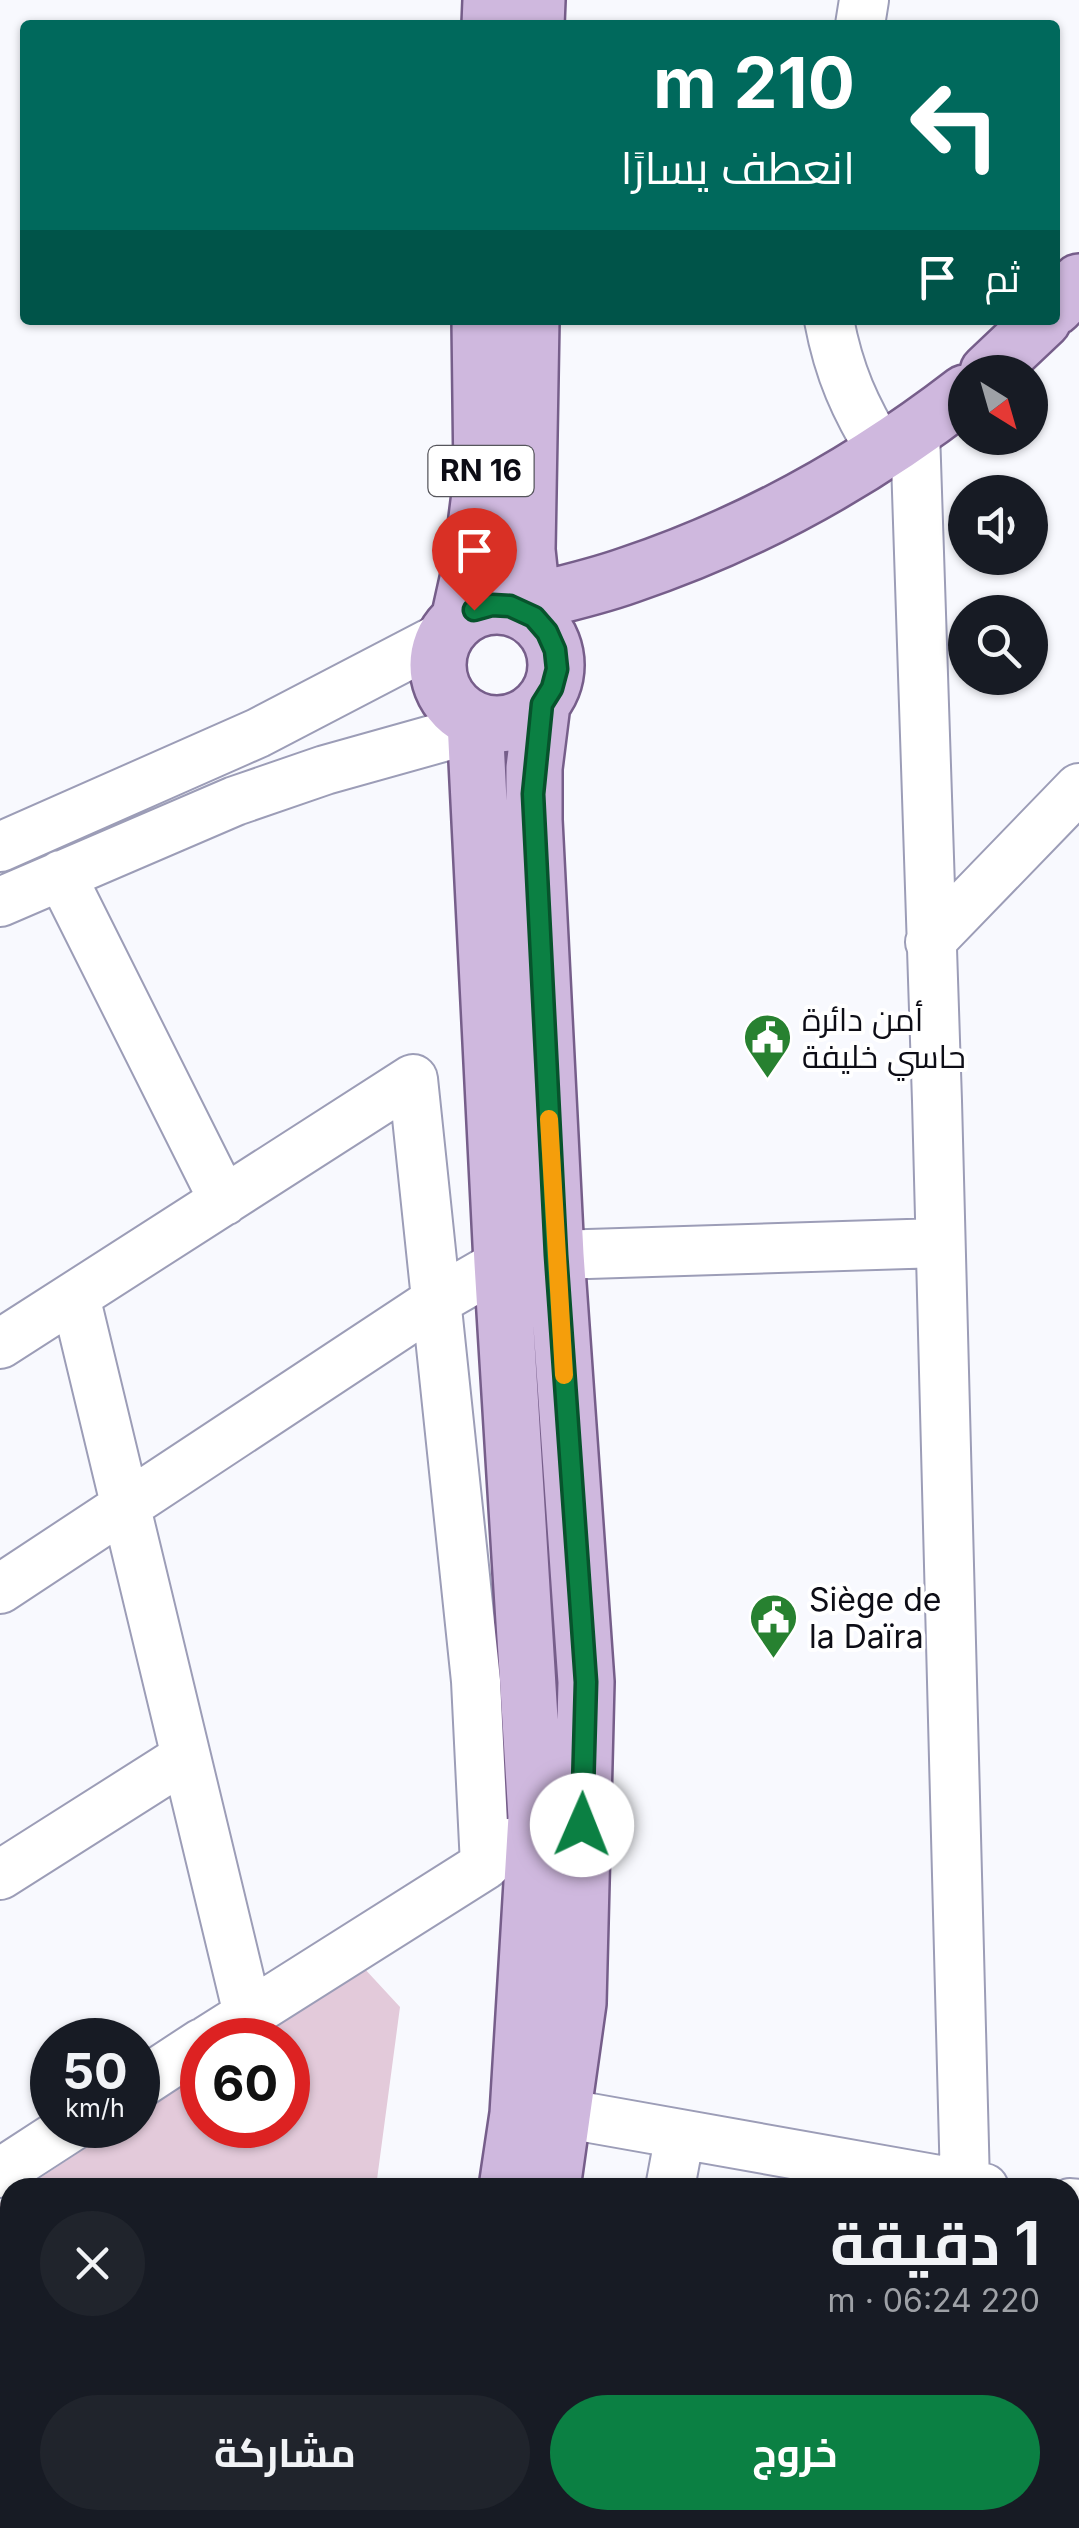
<!DOCTYPE html>
<html lang="ar">
<head>
<meta charset="utf-8">
<style>
	body { margin:0; font-family:Inter,Cairo,sans-serif; background:#20242c; color:#f1f3f6; direction:rtl; height:100vh; display:flex; flex-direction:column; font-size:38px; white-space:nowrap }
	* { box-sizing:border-box; margin:0 }
	p { font-size:32px; color:#9ea1a6 }
	.icon { flex:none; width:55px; height:55px; fill:none; stroke:currentColor; stroke-width:2; stroke-linecap:round; stroke-linejoin:round }
	.map { position:relative; flex:1; overflow:hidden; direction:ltr }
	.side { position:absolute; left:0px; top:2178px; width:1080px; height:352px; display:flex; flex-direction:column; background:#171b24; border-radius:30px 30px 0 0; box-shadow:0 2px 8px #0004; direction:rtl }
	.side>* { flex:none }
	.top-card { position:absolute; left:20px; top:20px; width:1040px; height:305px; border-radius:10px; box-shadow:0 2px 8px #0004; direction:rtl; background:#00695c; color:#fff; overflow:hidden }
	.needle { width:65px; rotate:143deg }
	.tools { position:absolute; left:948px; top:355px; display:grid; gap:20px }
	.tools a { display:grid; place-items:center; width:100px; height:100px; border-radius:50%; background:#171b24; box-shadow:0 2px 8px #0004; font-size:50px }
	.speed { position:absolute; left:30px; top:2018px; display:flex; gap:20px; font-size:50px; font-weight:700; text-align:center }
	.speed>* { display:grid; place-content:center; width:130px; height:130px; border-radius:50%; background:#171b24; box-shadow:0 2px 8px #0004; line-height:1 }
	.speed small { font-size:25px; font-weight:400 }
	.speed .limit { border:15px solid #d22; background:#fff; color:#111 }
	.pin { position:absolute; display:grid; place-items:center; width:85px; height:85px; color:#fff; margin:-102px -42px; border-radius:50% 50% 50% 0; rotate:-45deg; box-shadow:0 0 10px #0007 }
	.pin .icon { rotate:45deg }
	.me { position:absolute; width:110px; margin:-55px; rotate:1deg; stroke-linejoin:round; filter:drop-shadow(0 0 8px #0008) }
	.turn { display:flex; align-items:center; gap:35px; height:210px; padding:0 40px; font-size:45px }
	.turn .icon { width:130px; height:130px; stroke-width:2.5 }
	.turn b { display:block; font-size:70px; line-height:85px }
	.then { display:flex; align-items:center; height:95px; padding:0 40px; background:#0003; gap:20px; font-size:38px }
	.round { display:grid; place-items:center; flex:none; width:105px; height:105px; border-radius:52px; background:#20242c }
	.summary { display:flex; align-items:center; justify-content:space-between; height:170px; padding:0 40px }
	h1 { font-size:60px; font-weight:700; line-height:75px }
	.action { display:flex; gap:20px; margin-top:auto; padding:20px 40px }
	.action a { flex:1; height:115px; border-radius:60px; background:#0b8043; color:#fff; font-size:40px; font-weight:700; line-height:115px; text-align:center }
	.action a+a { background:#20242c; color:#f1f3f6 }
	.map>svg:first-child { display:block }
	.green { fill:#e3cada }
	.lines { fill:none; stroke-linecap:round; stroke-linejoin:round }
	.minor-casing { stroke:#9c9db7; stroke-width:52 }
	.major-casing { stroke:#765e8a; stroke-width:60 }
	.minor { stroke:#fff; stroke-width:48 }
	.major { stroke:#cfb8de; stroke-width:55 }
	.route-casing { stroke:#07532c; stroke-width:25 }
	.route { stroke:#0b8043; stroke-width:18 }
	.slow { stroke:#f59e0b; stroke-width:18 }
	.labels { text-anchor:middle; stroke-width:8; stroke-linejoin:round; paint-order:stroke }
	.shield { fill:#fff; stroke:#56565c; stroke-width:2.5 }
	.shield-label { font-size:30px; font-weight:bold; fill:#0d0d16 }
	.poi-label { font-size:32px; fill:#0d0d16; stroke:#fff; text-anchor:start }
</style>
</head>
<body>
<div class="map">
<svg width="1079" height="2528" viewBox="0 0 1079 2528">
	<rect width="100%" height="100%" fill="#f8f9fe"/>
	<!-- green -->
	<path class="green" d="M363 1967 400 2007 376 2187 25 2188 120 2125H138V2114L202 2072V2125H288V2040H251Z
		M10 2197V2520H331L330 2528H0V2203Z"/>
	<g class="lines">
		<defs>
			<path id="minor" d="M860 25 864 0
				M829 320C839 373 855 408 883 454
				M915 431 937 1101 965 2184
				M0 847 258 733 446 635
				M61 875 224 1201
				M0 902 235 801 325 770 489 724
				M930 942 1079 788
				M556 1255 940 1243
				M75 1296 248 2014
				M0 1344 413 1079 476 1681 485 1865
				M0 1589 436 1301 502 1263
				M0 1875 186 1757
				M208 2040 485 1865 508 1843
				M138 2085 202 2043
				M562 2113 984 2188
				M0 2173 74 2125
				M670 2188 680 2134
				M1070 2203 1079 2204
				M1070 2389 1079 2391
				M606 2528 607 2520
				M796 2528 798 2520"/>
			<path id="major" d="M490 25 491 0
				M536 25 537 0
				M1055 307 1079 282
				M531 320 527 550 534 617
				M988 372 1043 320
				M438 665a59 59 0 1 1 118 0a59 59 0 1 1-118 0Z
				M511 607C550 597 590 589 629 575 751 534 864 471 965 393
				M459 620 471 566 482 478 480 320
				M542 704 534 768V820L556 1255 586 1682 578 2003 552 2188
				M475 721 502 1263 536 1817 518 2114 507 2188
				M459 2528 460 2520
				M503 2528 504 2520"/>
		</defs>
		<!-- minor casing -->
		<use href="#minor" class="minor-casing"/>
		<!-- major casing -->
		<use href="#major" class="major-casing"/>
		<!-- minor -->
		<use href="#minor" class="minor"/>
		<!-- major -->
		<use href="#major" class="major"/>
	</g>
	<g class="lines">
		<defs>
			<path id="route" d="M474 610 492 605 510 606 534 617 547 632 555 650 557 669 552 688 542 704 533 794 556 1255 586 1682 582 1825"/>
		</defs>
		<!-- route casing -->
		<use href="#route" class="route-casing"/>
		<!-- route -->
		<use href="#route" class="route"/>
		<!-- slow -->
		<path class="slow" d="M549 1119 564 1375"/>
	</g>
	<!-- icons -->
	<defs>
		<symbol id="civic-pin" viewBox="-11 -11 22 30"><path d="M0 17L-7.5 6A9.5 9.5 0 1 1 7.5 6Z" fill="#278130" stroke="#fff"/><path d="M-.6-6.5H3V-4.5H.6V-3L4-1V1h2V6H-6V1h2V-1L-.6-3ZM-1.2 2.5V6h2.4V2.5Z" fill="#fff"/></symbol>
	</defs>
	<g fill-rule="evenodd">
		<use href="#civic-pin" x="740" y="1010" width="55" height="75"/>
		<use href="#civic-pin" x="746" y="1590" width="55" height="75"/>
	</g>
	<g class="labels">
		<!-- shield labels -->
		<rect class="shield" x="428.5" y="446" width="105" height="50" rx="8"/>
		<g class="shield-label">
			<text x="481" y="481">RN 16</text>
		</g>
		<!-- poi labels -->
		<g class="poi-label">
			<text x="802" y="1031">أمن دائرة<tspan x="802" dy="37">حاسي خليفة</tspan></text>
			<text x="809" y="1611">Siège de<tspan x="809" dy="37">la Daïra</tspan></text>
		</g>
	</g>
</svg>
<div class="tools">
<a><svg class="needle" viewBox="-14 -14 28 28"><path d="M0-13l5 13h-10z" fill="#e53935"/><path d="M0 13l5-13h-10z" fill="#9ea1a6"/></svg></a>
<a><svg class="icon" aria-label="sound" viewBox="0 0 24 24"><path d="M4 9h4l5-4v14l-5-4H4zM17 9q2 3 0 6"/></svg></a>
<a><svg class="icon" aria-label="search" viewBox="0 0 24 24"><circle cx="10" cy="10" r="6"/><path d="M15 15l6 6"/></svg></a>
</div>
<div class="speed"><div>50<small>km/h</small></div><div class="limit">60</div></div>
<div class="pin" style="left:474px;top:610px;background:#d93025"><svg class="icon" aria-label="arrive" viewBox="0 0 24 24"><path d="M6 21V4h12l-3 4 3 4H6"/></svg></div>
<svg class="me" style="left:582px;top:1825px" viewBox="-20 -20 40 40"><circle r="19" fill="#fff"/><path d="M0-13L10 11 0 6-10 11z" fill="#0b8043"/></svg>
<div class="top-card">
<div class="turn"><svg class="icon" aria-label="left" viewBox="0 0 24 24"><path d="M17 20v-9H6M10 6l-5 5 5 5"/></svg><div><b>210 m</b>انعطف يسارًا</div></div>
<div class="then">ثم<svg class="icon" aria-label="arrive" viewBox="0 0 24 24"><path d="M6 21V4h12l-3 4 3 4H6"/></svg></div>
</div>
<section class="side">
<div class="summary"><div><h1>1 دقيقة</h1><p>220 m · 06:24</p></div><a class="round"><svg class="icon" aria-label="close" viewBox="0 0 24 24"><path d="M6 6l12 12M18 6L6 18"/></svg></a></div>
<div class="action"><a>خروج</a><a>مشاركة</a></div>
</section>
</div>
</body>
</html>
